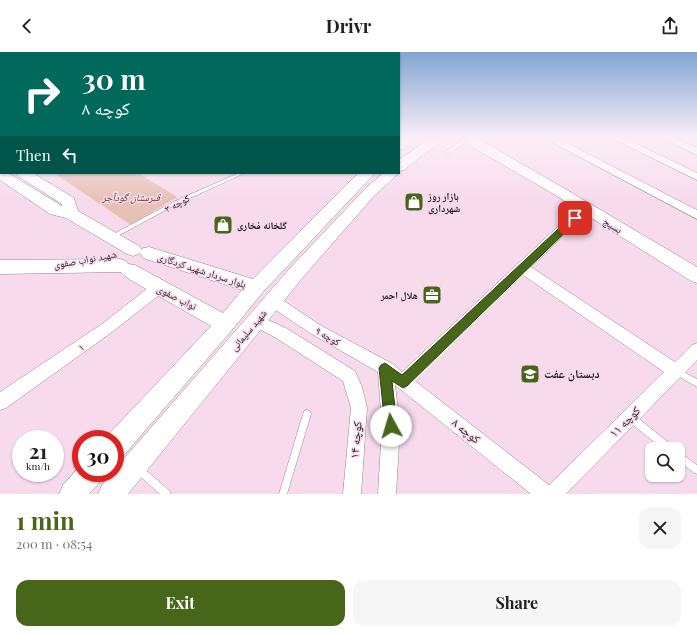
<!DOCTYPE html>
<html lang="en">
<head>
<meta charset="utf-8">
<style>
	body { margin:0; font-family:"Playfair Display","Noto Naskh Arabic",serif; background:#f6f6f6; color:#202124; height:100vh; display:flex; flex-direction:column; font-size:15px; white-space:nowrap }
	* { box-sizing:border-box; margin:0 }
	p { font-size:13px; color:#757577 }
	.icon { flex:none; width:22px; height:22px; fill:none; stroke:currentColor; stroke-width:2; stroke-linecap:round; stroke-linejoin:round }
	.map { position:relative; height:442px; overflow:hidden }
	.details { display:flex; flex-direction:column; background:#fff; flex:1 }
	.details>* { flex:none }
	.banner { position:absolute; left:0px; top:0px; width:400px; height:122px; box-shadow:0 1px 3px #0004; background:#00695c; color:#fff; overflow:hidden }
	.tools { position:absolute; left:645px; top:390px; display:grid; gap:8px }
	.tools a { display:grid; place-items:center; width:40px; height:40px; border-radius:8px; background:#fff; box-shadow:0 1px 3px #0004; font-size:20px }
	.speed { position:absolute; left:12px; top:378px; display:flex; gap:8px; font-size:20px; font-weight:700; text-align:center }
	.speed>* { display:grid; place-content:center; width:52px; height:52px; border-radius:50%; background:#fff; box-shadow:0 1px 3px #0004; line-height:1 }
	.speed small { font-size:10px; font-weight:400 }
	.speed .limit { border:6px solid #d22; background:#fff; color:#111 }
	.pin { position:absolute; display:grid; place-items:center; width:34px; height:34px; color:#fff; margin:-17px; border-radius:8px; box-shadow:0 2px 6px #0006 }
	.me { position:absolute; width:44px; margin:-22px; rotate:354deg; stroke-linejoin:round; filter:drop-shadow(0 0 3px #0008) }
	.turn { display:flex; align-items:center; gap:14px; height:84px; padding:0 16px; font-size:18px }
	.turn .icon { width:52px; height:52px; stroke-width:2.5 }
	.turn b { display:block; font-size:28px; line-height:34px }
	.then { display:flex; align-items:center; height:38px; padding:0 16px; background:#0003; gap:8px; font-size:15px }
	.round { display:grid; place-items:center; flex:none; width:42px; height:42px; border-radius:12px; background:#f6f6f6 }
	.overview { display:flex; align-items:center; justify-content:space-between; height:68px; padding:0 16px }
	h1 { font-size:24px; font-weight:700; line-height:30px; color:#486619 }
	.action { display:flex; gap:8px; margin-top:auto; padding:8px 16px }
	.action a { flex:1; height:46px; border-radius:12px; background:#486619; color:#fff; font-size:16px; font-weight:700; line-height:46px; text-align:center }
	.action a+a { background:#f6f6f6; color:#202124 }
	header { display:flex; justify-content:space-between; align-items:center; height:52px; padding:0 16px; background:#fff; font-size:18px; font-weight:700 }
	.map>svg:first-child { display:block }
	.green { fill:#e6c1b5 }
	.lines { fill:none; stroke-linecap:round; stroke-linejoin:round }
	.lane-casing { stroke:#9a8191; stroke-width:1 }
	.street-casing { stroke:#9a8191; stroke-width:1 }
	.secondary-casing { stroke:#9a8191; stroke-width:1 }
	.lane { fill:#fff; fill-rule:evenodd }
	.street { fill:#fff; fill-rule:evenodd }
	.secondary { fill:#fff; fill-rule:evenodd }
	.route { fill:#486619; stroke:#2f4210 }
	.labels { text-anchor:middle; stroke-width:3; stroke-linejoin:round; paint-order:stroke }
	.poi-label { font-size:10px; font-weight:bold; fill:#251b22; stroke:#f7dbed; text-anchor:start }
	.park-label { font-size:10px; font-style:italic; fill:#69311e; stroke:#f7dbed }
	.street-label { font-size:10px; fill:#251b22; stroke:#f7dbed }
	.near-poi-label { font-size:12px; font-weight:bold; fill:#251b22; stroke:#f7dbed; text-anchor:start }
	.near-street-label { font-size:12px; fill:#251b22; stroke:#f7dbed }
</style>
</head>
<body>
<header><svg class="icon" aria-label="back" viewBox="0 0 24 24"><path d="M15 5l-7 7 7 7"/></svg>Drivr<svg class="icon" aria-label="share" viewBox="0 0 24 24"><path d="M12 15V3M7 8l5-5 5 5M5 13v7h14v-7"/></svg></header>
<div class="map">
<svg width="697" height="442" viewBox="0 0 697 442">
	<rect width="100%" height="100%" fill="#f7dbed"/>
	<!-- green -->
	<path class="green" d="M54 121H138L177 145 131 173Z"/>
	<g class="lines">
		<defs>
			<path id="lane" d="M466 86 470 87 450 101H446V99Z
				M239 121H245L177 152 114 186 112 187 109 185 110 184 173 150Z
				M676 316 697 327V335L673 321 672 319 673 317Z
				M307 358 310 359 311 362 287 442H279L303 362 304 359Z
				M631 362 634 363 673 394 674 397H663L628 369 627 366 628 363Z
				M678 399 697 413V422L694 421 678 408Z
				M138 413 141 414 170 439 171 442H160L135 420 134 417 135 414Z"/>
			<path id="street" d="M544 86H557L697 158V167Z
				M612 86H625L697 121V128Z
				M662 86H675L697 96V103Z
				M585 152 589 153 591 156 589 159 531 215 675 310 692 293 697 291V308L566 442H531L395 333 400 374 396 442H378L382 374 378 320 310 281 268 253 266 249 268 245 273 243 278 245 320 273 391 311 402 320 581 153ZM523 223 664 320 549 433 415 329Z
				M158 231 163 232 165 236 163 240 112 280 6 356 0 358V340L102 272 153 232Z
				M257 263 286 276 355 319 362 335 367 356 361 442H343L351 356 343 329 276 286 252 273 250 269 252 265Z"/>
			<path id="secondary" d="M401 86H415L404 97 399 98V88Z
				M430 86H445L404 118 399 119V108Z
				M461 86H477L567 138 697 215V231L691 229 557 144 462 89Z
				M0 101H1V110H0Z
				M0 118 1 121H8L62 154V152L18 124 16 121H33L74 146 78 159 139 194 142 198 139 202 133 204 127 202 66 166 50 162 0 128Z
				M359 121H375L263 240 232 278 124 403 115 406V387H106V385L211 274 134 230 123 223 121 220 0 222V208L120 207 126 209 128 212 135 213 223 261 242 238 143 206 140 201 143 196 149 195 253 227 345 134Z
				M383 121H399L374 144 304 224 128 442H98L102 433 112 421H115V417L292 214 364 138Z
				M81 413V421H104L100 430 89 442H59L63 433Z"/>
		</defs>
		<!-- lane casing -->
		<use href="#lane" class="lane-casing"/>
		<!-- street casing -->
		<use href="#street" class="street-casing"/>
		<!-- secondary casing -->
		<use href="#secondary" class="secondary-casing"/>
		<!-- lane -->
		<use href="#lane" class="lane"/>
		<!-- street -->
		<use href="#street" class="street"/>
		<!-- secondary -->
		<use href="#secondary" class="secondary"/>
	</g>
	<!-- sky -->
	<linearGradient id="sky" x2="0" y2="1"><stop stop-color="#82a4d2"/><stop offset="0.58" stop-color="#fbeff7"/><stop offset="1" stop-color="#fbeff7" stop-opacity="0"/></linearGradient>
	<rect width="697" height="148" fill="url(#sky)"/>
	<!-- route -->
	<path class="route" d="M575 163 579 166 578 168 407 334 403 336 392 329 397 374 395 378 391 380 387 378 385 374 379 316 381 313 385 311 402 323 572 164Z"/>
	<!-- icons -->
	<defs>
		<symbol id="shop-square" viewBox="-11 -11 22 22"><rect x="-9" y="-9" width="18" height="18" rx="4" fill="#486619" stroke="#f7dbed"/><path d="M-5-2.5h2.3a2.7 3.5 0 0 1 5.4 0H5L5.5 6h-11ZM-1.5-2.5h3a1.5 2.3 0 0 0-3 0Z" fill="#fff"/></symbol>
		<symbol id="office-square" viewBox="-11 -11 22 22"><rect x="-9" y="-9" width="18" height="18" rx="4" fill="#486619" stroke="#f7dbed"/><path d="M-6-3h4V-5.5h4V-3h4V5H-6ZM-1-4.5V-3h2v-1.5ZM-6 0V1H6V0Z" fill="#fff"/></symbol>
		<symbol id="school-square" viewBox="-11 -11 22 22"><rect x="-9" y="-9" width="18" height="18" rx="4" fill="#486619" stroke="#f7dbed"/><path d="M0-5L7-2L0 1L-7-2ZM-4 1L0 2.5L4 1V4Q0 6-4 4Z" fill="#fff"/></symbol>
	</defs>
	<g fill-rule="evenodd">
		<use href="#shop-square" x="403" y="139" width="22" height="22"/>
		<use href="#shop-square" x="212" y="162" width="22" height="22"/>
		<use href="#office-square" x="421" y="232" width="22" height="22"/>
		<use href="#school-square" x="519" y="311" width="22" height="22"/>
	</g>
	<g class="labels">
		<!-- poi labels -->
		<g class="poi-label">
			<text x="428" y="148">بازار روز<tspan x="428" dy="12">شهرداری</tspan></text>
			<text x="237" y="177">گلخانه فخاری</text>
			<text x="418" y="247" text-anchor="end">هلال احمر</text>
		</g>
		<!-- park labels -->
		<g class="park-label">
			<text x="131" y="149">قبرستان گودآجر</text>
		</g>
		<!-- street labels -->
		<g class="street-label">
			<text transform="translate(177 151) rotate(-28)" y="4">کوچه ۳</text>
			<text transform="translate(613 173) rotate(32)" y="4">بسیج</text>
			<text transform="translate(85 207) rotate(-10)" y="4">شهید نواب صفوی</text>
			<text transform="translate(202 218) rotate(18)" y="4">بلوار سردار شهید کردگاری</text>
			<text transform="translate(177 245) rotate(27)" y="4">نواب صفوی</text>
			<text transform="translate(248 278) rotate(-50)" y="4">شهید سلیمانی</text>
			<text transform="translate(328 284) rotate(30)" y="4">کوچه ۹</text>
			<text transform="translate(81 295) rotate(-34)" y="4">۱</text>
		</g>
		<!-- near-poi labels -->
		<g class="near-poi-label">
			<text x="544" y="326">دبستان عفت</text>
		</g>
		<!-- near-street labels -->
		<g class="near-street-label">
			<text transform="translate(625 370) rotate(-45)" y="4">کوچه ۱۱</text>
			<text transform="translate(466 379) rotate(38)" y="4">کوچه ۸</text>
			<text transform="translate(356 388) rotate(-85)" y="4">کوچه ۱۴</text>
		</g>
	</g>
</svg>
<div class="tools">
<a><svg class="icon" aria-label="search" viewBox="0 0 24 24"><circle cx="10" cy="10" r="6"/><path d="M15 15l6 6"/></svg></a>
</div>
<div class="speed"><div>21<small>km/h</small></div><div class="limit">30</div></div>
<div class="pin" style="left:575px;top:166px;background:#d93025"><svg class="icon" aria-label="arrive" viewBox="0 0 24 24"><path d="M6 21V4h12l-3 4 3 4H6"/></svg></div>
<svg class="me" style="left:391px;top:374px" viewBox="-20 -20 40 40"><circle r="19" fill="#fff"/><path d="M0-13L10 11 0 6-10 11z" fill="#486619"/></svg>
<div class="banner">
<div class="turn"><svg class="icon" aria-label="right" viewBox="0 0 24 24"><path d="M7 20v-9h11M14 6l5 5-5 5"/></svg><div><b>30 m</b>کوچه ۸</div></div>
<div class="then">Then<svg class="icon" aria-label="left" viewBox="0 0 24 24"><path d="M17 20v-9H6M10 6l-5 5 5 5"/></svg></div>
</div>
</div>
<section class="details">
<div class="overview"><div><h1>1 min</h1><p>200 m · 08:54</p></div><a class="round"><svg class="icon" aria-label="close" viewBox="0 0 24 24"><path d="M6 6l12 12M18 6L6 18"/></svg></a></div>
<div class="action"><a>Exit</a><a>Share</a></div>
</section>
</body>
</html>
